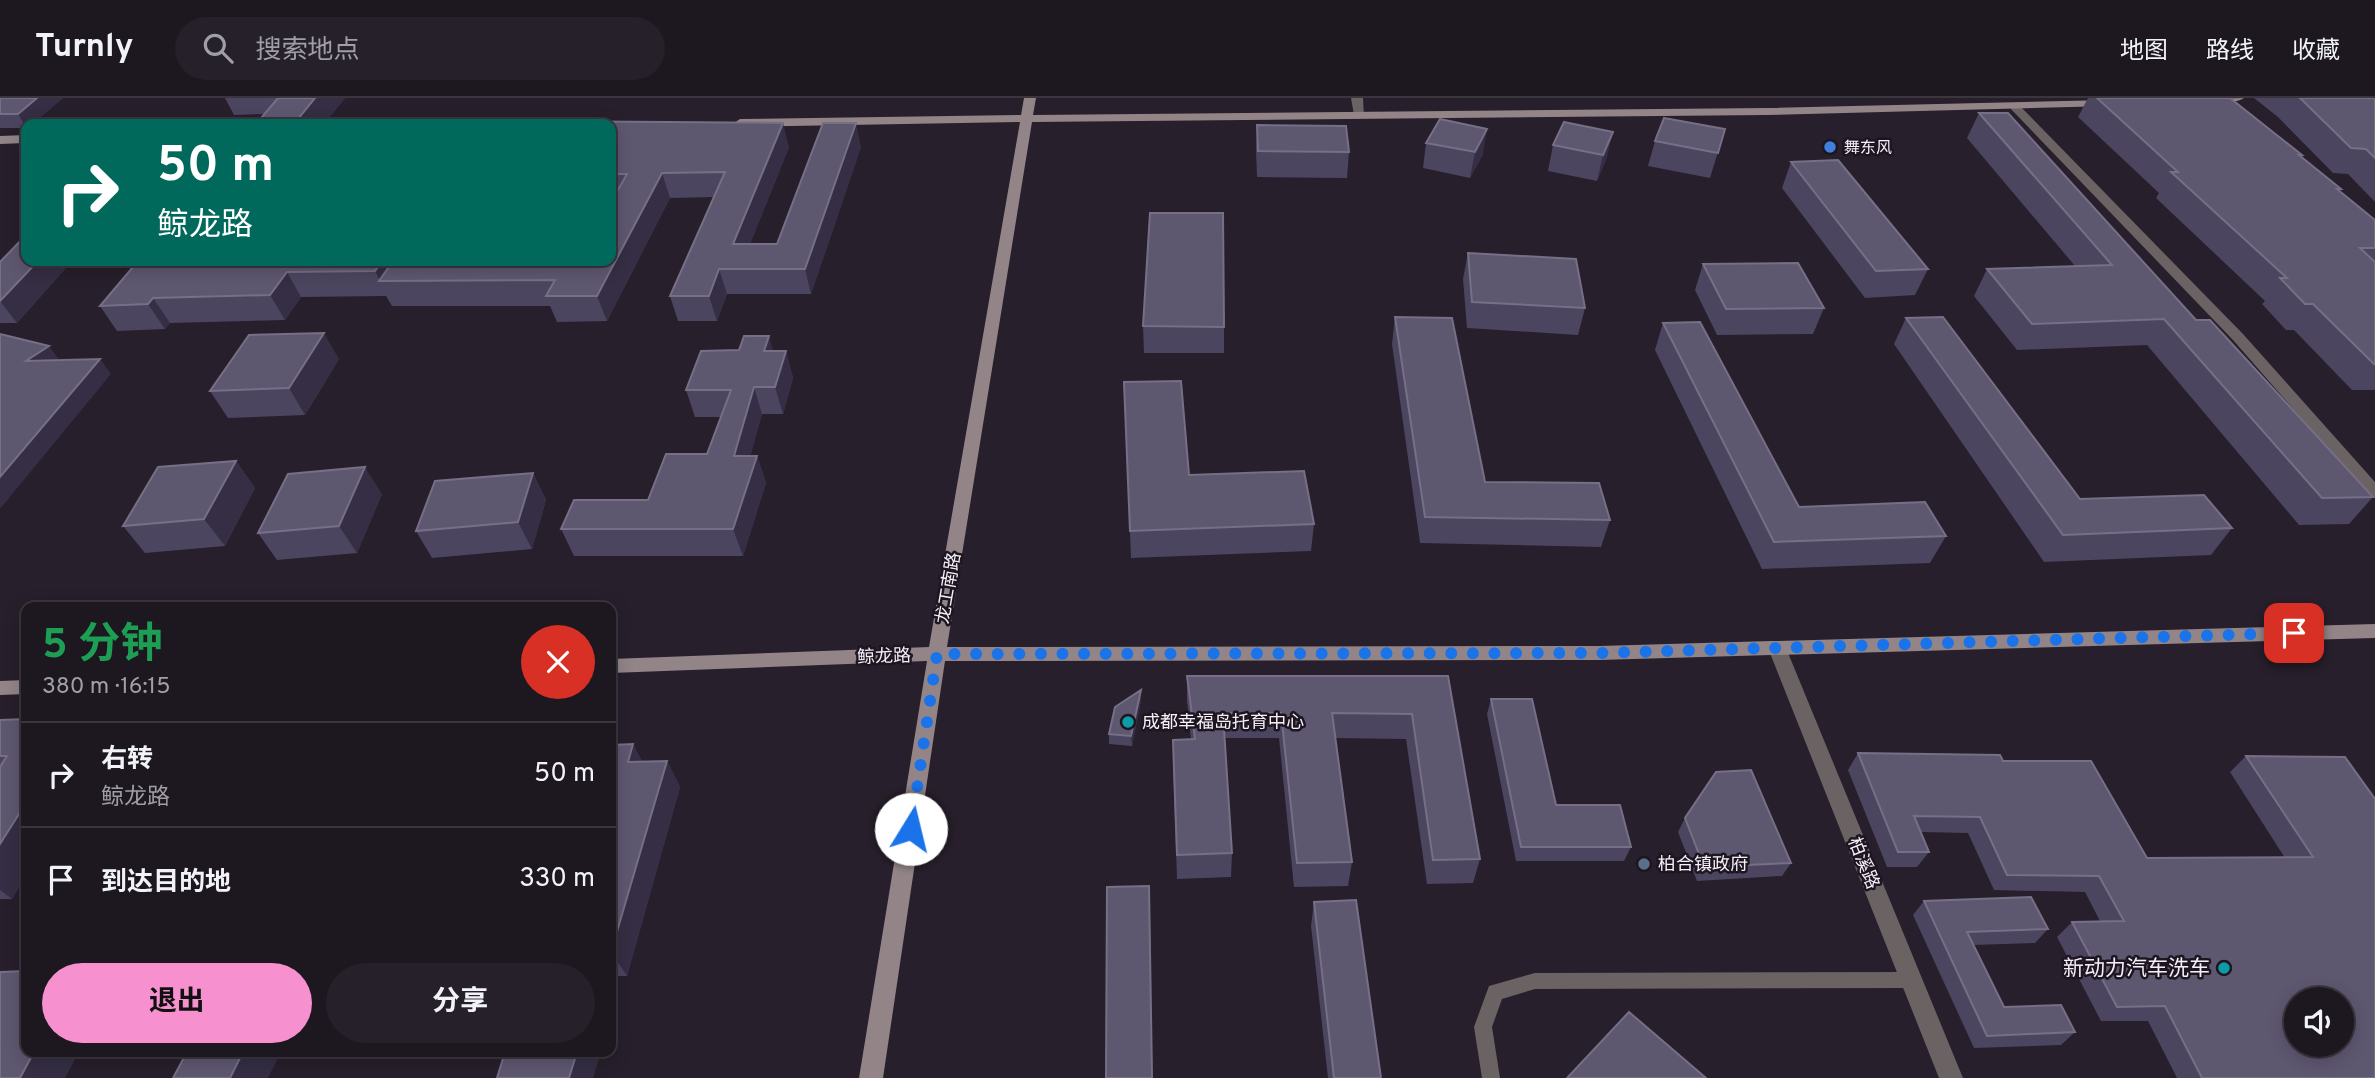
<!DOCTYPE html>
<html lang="zh">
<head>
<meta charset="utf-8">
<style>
	body { margin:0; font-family:Overpass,"Noto Sans SC",sans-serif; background:#252029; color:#f1f3f6; height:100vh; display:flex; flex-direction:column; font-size:26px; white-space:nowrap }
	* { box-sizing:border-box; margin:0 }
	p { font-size:23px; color:#a09fa5 }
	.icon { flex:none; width:38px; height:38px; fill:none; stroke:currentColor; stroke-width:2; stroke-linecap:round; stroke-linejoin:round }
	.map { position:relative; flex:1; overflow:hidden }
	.side { position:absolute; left:21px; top:504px; width:595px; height:455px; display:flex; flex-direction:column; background:#1d1720; border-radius:14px; box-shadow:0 4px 18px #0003,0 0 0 2px #3b363e }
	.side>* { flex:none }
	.guide { position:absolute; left:21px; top:21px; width:595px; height:147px; border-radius:14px; box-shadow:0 4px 18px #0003,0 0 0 2px #3b363e; background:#00695c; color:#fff; overflow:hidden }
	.tools { position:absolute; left:2284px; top:889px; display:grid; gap:14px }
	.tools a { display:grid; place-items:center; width:70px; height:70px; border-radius:50%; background:#1d1720; box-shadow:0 4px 18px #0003,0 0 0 2px #3b363e; font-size:35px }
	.pin { position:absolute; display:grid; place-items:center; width:60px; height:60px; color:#fff; margin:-30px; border-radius:14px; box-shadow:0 4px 10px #0006 }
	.me { position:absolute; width:77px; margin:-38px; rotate:9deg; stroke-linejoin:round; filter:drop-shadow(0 0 5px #0008) }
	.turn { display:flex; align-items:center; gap:24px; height:147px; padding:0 21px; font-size:32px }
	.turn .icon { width:91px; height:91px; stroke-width:2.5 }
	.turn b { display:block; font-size:49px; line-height:60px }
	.round { display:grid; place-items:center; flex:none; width:74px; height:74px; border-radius:37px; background:#252029 }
	.head { display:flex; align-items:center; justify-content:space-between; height:119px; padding:0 21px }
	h1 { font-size:42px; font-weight:700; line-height:52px; color:#1e9e55 }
	.button { display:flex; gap:14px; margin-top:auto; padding:14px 21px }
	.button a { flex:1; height:80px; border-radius:42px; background:#f790ce; color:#111; font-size:28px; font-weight:700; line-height:80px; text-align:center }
	.button a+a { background:#252029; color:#f1f3f6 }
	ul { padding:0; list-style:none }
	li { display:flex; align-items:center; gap:21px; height:105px; padding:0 21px; border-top:2px solid #3b363e }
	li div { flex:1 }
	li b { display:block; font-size:26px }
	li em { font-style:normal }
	header { display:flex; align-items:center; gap:42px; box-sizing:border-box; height:98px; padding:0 35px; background:#1d1720; border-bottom:2px solid #3b363e }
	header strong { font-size:33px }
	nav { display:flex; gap:38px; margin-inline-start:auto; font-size:24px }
	.search { width:490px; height:63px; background:#252029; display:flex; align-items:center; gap:18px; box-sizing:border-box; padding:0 24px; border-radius:38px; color:#a09fa5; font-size:26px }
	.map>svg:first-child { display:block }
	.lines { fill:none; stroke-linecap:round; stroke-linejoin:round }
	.lane { fill:#6a6263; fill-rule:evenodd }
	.street { fill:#6a6263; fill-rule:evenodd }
	.secondary { fill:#938587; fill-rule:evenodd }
	.wall { fill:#4c455f }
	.shaded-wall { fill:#352e44 }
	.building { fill:#5e5770; stroke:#766f85; stroke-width:2; fill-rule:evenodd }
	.route { stroke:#1a73e8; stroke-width:12; stroke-dasharray:0 21.6 }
	.shop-dot { fill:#3f7fe0; stroke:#1d1621; stroke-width:2.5 }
	.culture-dot { fill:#0f9aa8; stroke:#1d1621; stroke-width:2.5 }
	.service-dot { fill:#5c6f8a; stroke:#1d1621; stroke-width:2.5 }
	.labels { text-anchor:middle; stroke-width:5; stroke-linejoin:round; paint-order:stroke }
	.far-poi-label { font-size:16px; fill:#f5eff8; stroke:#1d1621; text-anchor:start }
	.street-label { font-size:18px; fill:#f5eff8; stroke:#1d1621 }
	.poi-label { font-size:18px; fill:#f5eff8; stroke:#1d1621; text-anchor:start }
	.near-poi-label { font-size:21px; fill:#f5eff8; stroke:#1d1621; text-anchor:end }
</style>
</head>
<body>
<header>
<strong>Turnly</strong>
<div class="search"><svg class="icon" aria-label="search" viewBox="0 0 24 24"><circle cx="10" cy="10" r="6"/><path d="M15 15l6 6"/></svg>搜索地点</div>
<nav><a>地图</a><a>路线</a><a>收藏</a></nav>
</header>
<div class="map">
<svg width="2375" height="980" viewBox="0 0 2375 980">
	<rect width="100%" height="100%" fill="#271f2b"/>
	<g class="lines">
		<!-- lane -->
		<path class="lane" d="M1911 874 1917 876 1920 882 1917 888 1911 890 1535 891 1502 901 1492 929 1500 980H1482L1474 929 1489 888 1535 875Z"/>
		<!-- street -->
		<path class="street" d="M1351 0H1363L1364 19 1354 17Z
			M2010 6H2018L2243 236 2375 384V400L2369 398 2233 242 2010 10Z
			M1777 543 1783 545 1786 550 1963 980H1939L1768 550 1771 545Z"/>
		<!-- secondary -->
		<path class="secondary" d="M1024 0H1036L1033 17 1767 10 2109 2 2115 5 2109 8 1767 17 1032 24 947 549 1599 548 2375 526V540L1599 562 945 563 883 980H859L927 563 611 575V561L929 549 1020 24 740 29 734 25 740 21 1021 17Z
			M2244 0C2234 6 2211 7 2201 1Z
			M26 37V45L0 46V38Z
			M26 582V596L0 597V583Z"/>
	</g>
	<!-- wall -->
	<path class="wall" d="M0 0H63L32 26H26V30H0Z
		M225 0H345L324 26 264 16 234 17Z
		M2088 0H2230L2302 57 2301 59 2341 91 2339 94 2375 122V292H2352L2294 232H2286L2262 206 2265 203 2156 100 2159 95 2078 19Z
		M2254 0H2375V104L2348 76 2333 75 2278 19Z
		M1979 15 2196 222 2373 399 2349 426 2299 427 2147 247 2017 252 1974 198 1987 171 2075 168 1967 40Z
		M611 26 789 49 750 146H777L861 49 811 196H727L717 223H678L670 198 714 99 670 100 607 223 557 224 550 208H392L386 198 301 199 285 222 170 225 165 231 117 233 100 208 138 163H611L612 101H611Z
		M1257 27 1349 54 1347 80 1257 79 1256 52Z
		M1725 31 1710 80 1648 68 1655 43Z
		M1426 45 1483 56 1470 80 1423 70Z
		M1553 47 1607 59 1597 83 1548 73Z
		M1791 64 1928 171 1915 197 1865 200 1782 90Z
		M1468 155 1585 210 1578 237 1467 230 1463 181Z
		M26 163H72L17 225H0V164Z
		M1703 166 1824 210 1813 236 1717 237 1695 192Z
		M1395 219 1485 384 1610 422 1601 449 1420 445 1392 246Z
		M1906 220 2080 401 2232 430 2211 457 2044 464 1894 246Z
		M1663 225 1799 409 1946 438 1930 465 1762 471 1655 252Z
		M1143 228 1224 229V255H1144Z
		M773 253H786L793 280 783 316H762L750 358H757L766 385 743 458H574L561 431 648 402 707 356 721 319H695L686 292Z
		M339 261 305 317 228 320 210 293Z
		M1124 284 1189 377 1314 426 1311 453 1131 460Z
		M236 363 255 390 225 448 145 455 123 428Z
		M533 375 546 402 532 451 432 460 416 433Z
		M382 396 357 455 277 462 258 435Z
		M1187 578H1448L1480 761 1473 785 1427 786 1406 641 1335 640 1352 764 1348 788 1294 789 1279 640H1224L1232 755 1231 779 1177 781 1173 667 1191 641 1187 603Z
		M1141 592V602L1132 648 1109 646V636Z
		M1491 601 1556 707 1631 749 1624 763H1516L1487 616Z
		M26 621V777L12 801H0V622Z
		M633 646 642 664 667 663 680 689 627 878H611V647Z
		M1858 655 2003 663 2147 760H2285L2230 674 2246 658 2345 659 2375 980H2177L2148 923H2101L2057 839 2072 824 2100 823 2085 794 1994 792 1968 735 1921 734 1929 754 1917 769H1887L1848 672Z
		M1685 720 1791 765 1782 778 1697 783 1678 734Z
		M1924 803 2048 831 2035 845 1973 847 2004 909 2075 934 2061 947 1974 950 1913 817Z
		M1314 804 1381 980H1328L1311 828Z"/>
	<!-- shaded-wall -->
	<path class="shaded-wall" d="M37 0H63L32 26H26V29L18 16Z
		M315 0H345L324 26H294Z
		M783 25 789 49 740 171 733 146Z
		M856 25 861 49 811 196 805 171Z
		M1487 31 1483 56 1470 80 1475 54Z
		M1613 34 1607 59 1597 83 1603 57Z
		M662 75 670 100 607 223 597 198Z
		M38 163H72L17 225 0 203Z
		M382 163H412L380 183 375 173Z
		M719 171 727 196 717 223 709 198Z
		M287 174 301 199 285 222 270 197Z
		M153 200 170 225 165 231 148 206Z
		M324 235 339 261 305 317 289 290Z
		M769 238 776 264 764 253Z
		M49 248 60 263H26Z
		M786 253 793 280 783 316 775 289Z
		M100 261 111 276 0 411V379Z
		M754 289 762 316 743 385 734 358Z
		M757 358 766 385 743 458 733 431Z
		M236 363 255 390 225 448 204 421Z
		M365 369 382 396 357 455 339 428Z
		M533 375 546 402 532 451 518 424Z
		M1141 592V602L1132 648 1131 638Z
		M633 646 647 672 628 664Z
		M667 663 680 689 627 878 611 854Z
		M26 705V777L12 801 0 792V746Z
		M1149 788 1150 812 1153 980H1152Z
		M34 954H79L65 980H20Z
		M243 954H281L268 980H230Z
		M577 954H601L593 980H569Z"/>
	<!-- building -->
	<path class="building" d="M0 0H37L18 16H0Z
		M278 0H315L294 26H256Z
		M2097 0H2230L2302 57H2299L2341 91H2337L2375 122V150H2360L2375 164V266H2374L2313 206H2305L2280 180H2287L2171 74H2178Z
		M2300 0H2375V60L2366 51 2351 50Z
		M1979 15H2008L2196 222H2210L2373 399 2322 400 2164 221 2032 226 1987 171 2112 167Z
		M1664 20 1725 31 1718 55 1655 43Z
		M1440 21 1487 31 1475 54 1426 45Z
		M536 23 783 25 733 146H777L823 25H856L805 171H719L709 198H670L725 74 662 75 597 198H546L555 182 379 183 393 163H611V104L627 76H611V26H534Z
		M1564 24 1613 34 1603 57 1553 47Z
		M1257 27 1346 28 1349 54 1258 53Z
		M1838 62 1928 171 1876 173 1791 64Z
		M1150 115H1223L1224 229 1143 228Z
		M26 137V163H38L0 203V164Z
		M1468 155 1576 161 1585 210 1472 204Z
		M138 163H382L375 173 287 174 270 197 153 200 148 206 100 208Z
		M1798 165 1824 210 1726 211 1703 166Z
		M1395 219 1452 220 1485 384 1599 385 1610 422 1425 419Z
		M1943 219 2080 401 2204 397 2232 430 2063 437 1906 220Z
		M1700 224 1799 409 1925 404 1946 438 1774 444 1663 225Z
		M324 235 289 290 210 293 249 237Z
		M0 236 49 248 26 263 100 261 0 379Z
		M744 238H769L764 253H786L775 289H754L734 358H757L733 431H561L574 402H648L666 356H707L731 292H686L701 253 739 252Z
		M1181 283 1189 377 1304 373 1314 426 1130 433 1124 284Z
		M236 363 204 421 123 428 158 369Z
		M365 369 339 428 258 435 288 376Z
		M533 375 518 424 416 433 435 383Z
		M1187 578H1448L1480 761 1433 762 1412 616 1332 615 1352 764 1297 765 1281 615H1223L1232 755 1177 757 1173 642 1195 641Z
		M1141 592 1131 638 1109 636 1115 609Z
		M1491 601H1532L1556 707H1620L1631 749H1521Z
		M26 621V705L0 746V669L7 658H0V622Z
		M633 646 628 664 667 663 611 854V647Z
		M1858 655 2000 657 2003 663H2091L2147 760 2313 759 2246 658 2345 659 2375 701V980H2202L2165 908 2117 909 2072 824 2124 823 2099 778 2007 777 1980 719 1914 718 1929 754H1898ZM2296 901H2342V947H2296Z
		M1751 672 1791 765 1704 769 1685 720 1716 674Z
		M1149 788 1152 980H1106L1107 789Z
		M2031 799 2048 831 1967 834 2004 909 2061 907 2075 934 1987 938 1924 803Z
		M1356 802 1381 980H1334L1314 804Z
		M26 873V954H34L20 980H0V874Z
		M1629 914 1706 980H1567Z
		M187 954H243L230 980H173Z
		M505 954H577L569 980H497Z"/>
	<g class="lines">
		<!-- route -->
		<path class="route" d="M911 731 937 556 1599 555 2294 535"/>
	</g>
	<!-- markers -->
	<circle class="shop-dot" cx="1830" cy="49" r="7"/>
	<g class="culture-dot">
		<circle cx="1128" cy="624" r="7"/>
		<circle cx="2224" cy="870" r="7"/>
	</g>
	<circle class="service-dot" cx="1644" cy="766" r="7"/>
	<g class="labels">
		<!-- far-poi labels -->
		<g class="far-poi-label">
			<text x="1844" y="55">舞东风</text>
		</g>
		<!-- street labels -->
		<g class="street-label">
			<text transform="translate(948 490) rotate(-80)" y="6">龙工南路</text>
			<text transform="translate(884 558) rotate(-2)" y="6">鲸龙路</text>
			<text transform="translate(1864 765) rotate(68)" y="6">柏溪路</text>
		</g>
		<!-- poi labels -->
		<g class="poi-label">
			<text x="1142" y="630">成都幸福岛托育中心</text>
			<text x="1658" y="772">柏合镇政府</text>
		</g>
		<!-- near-poi labels -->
		<g class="near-poi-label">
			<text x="2210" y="877">新动力汽车洗车</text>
		</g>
	</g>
</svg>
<div class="tools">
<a><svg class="icon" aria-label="sound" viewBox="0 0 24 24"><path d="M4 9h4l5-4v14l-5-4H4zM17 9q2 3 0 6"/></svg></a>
</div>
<div class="pin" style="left:2294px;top:535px;background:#d93025"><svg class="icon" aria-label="arrive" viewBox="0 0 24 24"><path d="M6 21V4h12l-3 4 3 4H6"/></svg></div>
<svg class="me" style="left:911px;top:731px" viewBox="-20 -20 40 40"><circle r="19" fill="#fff"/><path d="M0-13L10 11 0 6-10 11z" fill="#1a73e8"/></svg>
<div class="guide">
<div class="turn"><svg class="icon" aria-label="right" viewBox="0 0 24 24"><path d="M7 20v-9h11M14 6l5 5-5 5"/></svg><div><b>50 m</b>鲸龙路</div></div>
</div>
<section class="side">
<div class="head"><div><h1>5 分钟</h1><p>380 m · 16:15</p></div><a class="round" style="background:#d93025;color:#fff"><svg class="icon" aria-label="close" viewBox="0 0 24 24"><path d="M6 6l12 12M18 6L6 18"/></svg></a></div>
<ul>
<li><svg class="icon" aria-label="right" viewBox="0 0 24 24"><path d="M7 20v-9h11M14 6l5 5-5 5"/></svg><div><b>右转</b><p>鲸龙路</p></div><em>50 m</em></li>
<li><svg class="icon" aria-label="arrive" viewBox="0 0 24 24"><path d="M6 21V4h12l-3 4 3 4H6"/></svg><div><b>到达目的地</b></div><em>330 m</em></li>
</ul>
<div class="button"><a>退出</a><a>分享</a></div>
</section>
</div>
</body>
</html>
